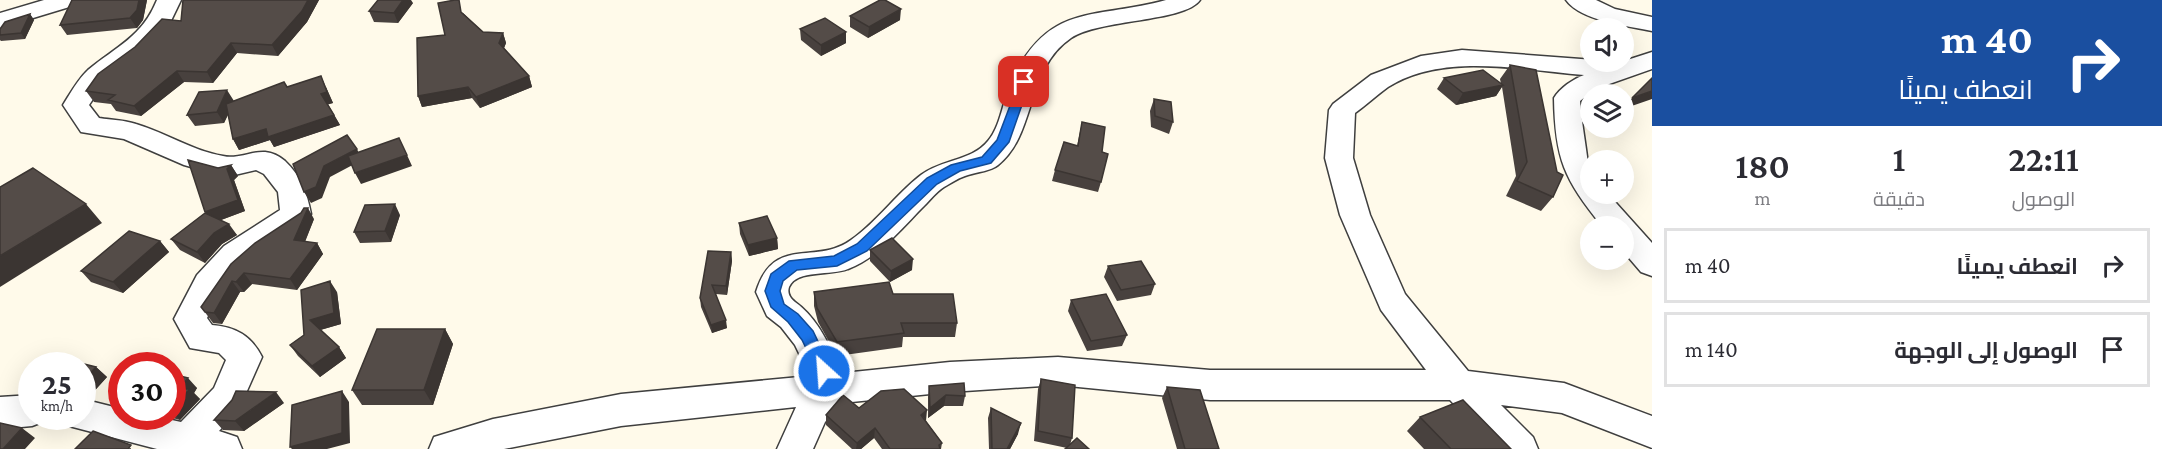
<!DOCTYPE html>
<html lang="ar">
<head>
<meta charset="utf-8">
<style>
	body { margin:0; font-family:"Crimson Pro",Cairo,serif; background:#f2f2f3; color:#2b2b33; direction:rtl; height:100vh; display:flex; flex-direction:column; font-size:22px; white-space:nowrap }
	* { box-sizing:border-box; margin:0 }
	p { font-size:20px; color:#7c7c81 }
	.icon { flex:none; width:33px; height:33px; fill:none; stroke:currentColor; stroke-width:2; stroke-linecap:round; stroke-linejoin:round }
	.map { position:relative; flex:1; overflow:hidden; direction:ltr }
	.sheet { display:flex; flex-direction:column; background:#fff; width:510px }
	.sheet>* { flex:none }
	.guide { background:#1a4fa0; color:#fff; overflow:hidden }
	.fabs { position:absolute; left:1580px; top:18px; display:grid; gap:12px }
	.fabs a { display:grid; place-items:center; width:54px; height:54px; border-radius:50%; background:#fff; box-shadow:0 6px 24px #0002; font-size:30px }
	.speed { position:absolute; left:18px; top:352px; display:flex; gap:12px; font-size:30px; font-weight:700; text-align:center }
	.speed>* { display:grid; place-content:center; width:78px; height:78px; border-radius:50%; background:#fff; box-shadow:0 6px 24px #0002; line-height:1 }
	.speed small { font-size:15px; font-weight:400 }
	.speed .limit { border:9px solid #d22; background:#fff; color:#111 }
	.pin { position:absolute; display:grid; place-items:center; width:51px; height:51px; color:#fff; margin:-26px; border-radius:12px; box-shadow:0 3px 9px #0006 }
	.me { position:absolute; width:66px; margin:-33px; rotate:334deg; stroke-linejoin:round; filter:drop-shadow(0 0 4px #0008) }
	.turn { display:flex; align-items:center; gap:21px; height:126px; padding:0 30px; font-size:27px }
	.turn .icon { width:78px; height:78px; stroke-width:2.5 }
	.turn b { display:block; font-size:42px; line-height:51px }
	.eta { display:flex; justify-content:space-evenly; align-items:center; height:102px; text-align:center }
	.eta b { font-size:36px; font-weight:600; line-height:42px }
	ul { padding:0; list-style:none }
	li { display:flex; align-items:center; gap:18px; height:75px; margin:0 12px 9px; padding:0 18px; border:3px solid #e1e1e2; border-radius:0px }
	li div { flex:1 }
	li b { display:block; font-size:22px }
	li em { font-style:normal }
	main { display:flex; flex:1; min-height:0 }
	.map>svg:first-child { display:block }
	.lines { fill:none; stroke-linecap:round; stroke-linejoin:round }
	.minor-casing { stroke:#3f3f3f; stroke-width:3 }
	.minor { fill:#fff; fill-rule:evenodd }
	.wall { fill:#48413e }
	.shaded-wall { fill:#3b3532 }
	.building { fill:#544c48; stroke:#3b3532; stroke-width:1.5 }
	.route { fill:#1a73e8; stroke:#114b97; stroke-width:1.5 }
</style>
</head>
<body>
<main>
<section class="sheet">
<div class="guide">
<div class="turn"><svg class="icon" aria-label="right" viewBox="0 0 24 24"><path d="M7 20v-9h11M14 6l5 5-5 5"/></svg><div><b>40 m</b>انعطف يمينًا</div></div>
</div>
<div class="eta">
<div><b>22:11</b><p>الوصول</p></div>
<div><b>1</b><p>دقيقة</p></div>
<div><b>180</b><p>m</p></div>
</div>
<ul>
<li><svg class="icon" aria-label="right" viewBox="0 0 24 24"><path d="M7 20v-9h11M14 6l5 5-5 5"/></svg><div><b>انعطف يمينًا</b></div><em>40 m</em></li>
<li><svg class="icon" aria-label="arrive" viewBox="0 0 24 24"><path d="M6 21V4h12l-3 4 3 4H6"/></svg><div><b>الوصول إلى الوجهة</b></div><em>140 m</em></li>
</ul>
</section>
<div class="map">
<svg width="1652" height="449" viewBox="0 0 1652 449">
	<rect width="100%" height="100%" fill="#fffaea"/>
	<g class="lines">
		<defs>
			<path id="minor" d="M44 0H80L76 5 0 28V13Z
				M157 0H181L168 27 140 56 104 83 89 105 99 118C112 120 124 120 136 124 166 133 193 151 223 156 245 161 262 141 285 161 301 176 307 193 311 214L306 222C260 253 233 266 207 318L212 325C235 327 251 335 262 357L239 409 219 431 237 437 242 449H157L69 426 65 417H82V399L122 409V417H158L181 422 214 388 226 360 219 353 190 348 174 319 197 275 224 246 280 210 278 192 264 174 256 170 226 177 184 165 124 139 81 132 63 105C70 94 78 79 88 70 117 46 142 37 157 0Z
				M1166 0H1200C1185 22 1099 19 1071 38 1025 69 1037 134 998 165 991 171 977 172 968 175 960 177 951 183 944 187 936 192 930 200 924 206 901 229 879 257 848 269 832 276 797 269 789 287 787 293 790 298 795 302 819 319 830 348 843 373L950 362 1058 357 1210 370H1426L1381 310 1340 215 1325 158 1329 110 1333 104 1371 75 1421 56 1462 50 1621 62 1652 52V69L1595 89 1580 101C1582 132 1590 162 1590 194H1608L1652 243V276L1641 272 1623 251V226H1602C1564 179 1555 159 1554 98 1560 88 1573 79 1584 75 1522 70 1443 52 1388 87 1377 95 1366 105 1355 113L1353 158 1370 215 1405 294 1468 371 1564 383 1652 416V448L1562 413 1501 405 1533 437 1538 449H1496L1450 400H1210L1058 385 950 392 842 403 825 422 813 449H777L796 407 621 426 504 449H429L434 437 493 419 621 394 810 376 795 345 781 327 767 316 756 292C774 234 815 266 851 240 877 222 896 194 921 175 942 159 972 161 988 141 1001 126 1003 100 1011 82 1049 1 1094 20 1166 0Z
				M1566 0H1596L1615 9 1652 17V31C1628 26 1581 21 1566 0Z
				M32 395V417H46L45 421 32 426 0 429V397Z"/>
		</defs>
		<!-- minor casing -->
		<use href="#minor" class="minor-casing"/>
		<!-- minor -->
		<use href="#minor" class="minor"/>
	</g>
	<!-- wall -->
	<path class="wall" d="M72 0H147L143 20 137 28 67 35 60 25Z
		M183 0H319L307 22 278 56 237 53 213 83 184 82 141 116 116 111 111 104 94 102 86 91 181 21Z
		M413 3 398 23 374 22 369 11Z
		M463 13 483 32 503 33 506 43 504 48 529 76 532 87 480 108 472 98 422 107 418 96 445 35Z
		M30 14 34 20 25 39 1 41 0 40V29Z
		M850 16 900 20 868 38 850 27Z
		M800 29 846 32V43L821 56 801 40Z
		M1510 65 1553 197 1541 211 1506 196 1516 176 1502 87 1496 96 1456 105 1437 89 1444 78 1501 84 1500 79Z
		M287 87H326L333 103 328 104 340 125 274 147 270 140 239 150 233 139 228 115 224 123 195 126 187 115 234 101Z
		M1154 99 1173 122 1169 134 1151 127 1150 111Z
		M1082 122 1102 152 1101 182 1098 192 1052 181 1055 170 1077 146Z
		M231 165 238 176 234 180 245 211 221 220 237 235 222 244 205 263 180 250 171 239 205 213 218 168Z
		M400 215 391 242 360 243 354 232Z
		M314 219 305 242 317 243 323 254 297 290 252 284 244 292H240L222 324 213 323 201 307 255 243Z
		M739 223 777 238 778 249 749 256 740 234Z
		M160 241 169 252 123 293 91 282 81 271Z
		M870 250 912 270 890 282 870 261Z
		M731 252 732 261 727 295 716 294 727 328 712 333 701 307 700 298Z
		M1108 266 1155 284 1151 295 1117 301 1104 277Z
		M337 292 341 324 320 330 339 347 346 358 320 377 298 356 290 345 304 335Z
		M814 292 893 294 957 323 955 337H903L902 347 837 356 818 322 814 306Z
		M1071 300 1127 335 1122 346 1087 351 1068 311Z
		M445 329 453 344 433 405H362L352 390Z
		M82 366 96 367 107 377 88 398 82 397Z
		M172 374 197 388 194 393 200 399 180 420 169 417H172Z
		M1041 379 1072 438 1070 445 1067 448 1034 441 1038 389Z
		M929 386 965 396 963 406H944L928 418V397Z
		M1167 387 1219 449H1177L1162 398Z
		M284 403 244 431 223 430 214 420Z
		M859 408 926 421 942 443 941 449H882L874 438 861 449H852L826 425V415Z
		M991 408 1018 434 1010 449H989L988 418Z
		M1420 417 1511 449H1424L1407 431Z"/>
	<!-- shaded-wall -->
	<path class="shaded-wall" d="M139 0H147L143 20 137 28 130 18Z
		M308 0H319L307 22 278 56 272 45Z
		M403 0H411L413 3 398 23 394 13Z
		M901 9 900 20 868 38 869 27Z
		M30 14 34 20 25 39 21 33Z
		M846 32V43L821 56V45Z
		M503 33 506 43 502 53 499 43Z
		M231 43 237 53 213 83 207 72Z
		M177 71 184 82 141 116 134 106Z
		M321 76 333 103 326 105 321 94Z
		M529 76 532 87 480 108 476 97Z
		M1503 85 1496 96 1456 105 1463 93Z
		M468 87 472 98 422 107 418 96Z
		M227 90 234 101 224 123 217 112Z
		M1652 91V99L1623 109 1632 98Z
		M334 115 340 125 274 147 270 140 239 150 233 139 266 129Z
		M357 149 362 160 330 177 322 198 311 203 304 192 324 166Z
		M407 155 412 166 361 184 355 173Z
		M231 165 238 176 234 180 245 211 213 223 205 212 227 169Z
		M86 204 102 223 0 287V256Z
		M395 204 400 215 391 242 385 231Z
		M308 208 314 219 301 251 294 240Z
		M229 224 237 235 222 244 205 263 197 252 214 233Z
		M777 238 778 249 749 256 748 245Z
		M160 241 169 252 123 293 113 282Z
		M317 243 323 254 297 290 290 279Z
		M731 252 732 261 727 295 726 286Z
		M913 259 912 270 890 282 891 271Z
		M244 273 252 284 244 292 236 282Z
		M232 281 240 292 222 324 214 313Z
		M330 281 337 292 341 324 317 331 310 320Z
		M726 320 727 328 712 333 711 325Z
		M445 329 453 344 433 405 424 390Z
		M339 347 346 358 320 377 312 366Z
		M96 367 107 377 88 398 82 393V382Z
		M188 378 197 388 194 393 200 399 180 420 172 412V407L179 389Z
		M342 391 349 402 350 443 327 449H292L290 447Z
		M276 392 284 403 244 431 235 421Z
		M946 395 944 406 928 418 930 408Z
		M927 410 926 421 921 415Z
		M1021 423 1018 434 1010 449H1007Z
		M22 428 35 438 25 449H3Z
		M875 428 874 438 861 449H856L857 443Z"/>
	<!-- building -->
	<path class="building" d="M72 0H139L137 10 130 18 60 25Z
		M183 0H308L302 11 272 45 231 43 207 72 177 71 134 106 108 100 115 95 86 91 98 74 135 47 162 19 181 21Z
		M378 0H403L394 13 369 11Z
		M455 0H459L461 12 483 32 503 33 499 43 529 76 476 97 468 87 418 96 417 38 445 35 438 3Z
		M880 0H885L901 9 869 27 850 16Z
		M30 14 21 33 0 35V29L5 22Z
		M825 18 846 32 821 45 800 29Z
		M1510 65 1536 70 1557 172 1563 175 1553 197 1517 181 1527 162Z
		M1483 70 1503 85 1463 93 1444 78Z
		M321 76 327 92 321 94 334 115 268 137 266 129 233 139 226 104 284 82 287 87Z
		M1652 78V91L1632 98Z
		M227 90 217 112 187 115 199 92Z
		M1154 99 1171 102 1173 122 1155 116Z
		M1082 122 1105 127 1102 152 1108 154 1101 182 1055 170 1064 142 1078 146Z
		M347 135 357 149 324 166 316 187 304 192 293 164Z
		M399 138 407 155 355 173 348 156Z
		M188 160 218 168 231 165 227 169 238 200 205 212Z
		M33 168 86 204 0 256V187Z
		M395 204 385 231 354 232 365 205Z
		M304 208H308L294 240 317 243 290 279 244 273 236 282 232 281 214 313 205 312 201 307 231 264 255 243 301 213Z
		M205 213 229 224 214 233 197 252 171 239Z
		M767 216 777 238 748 245 739 223Z
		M129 231 160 241 113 282 81 271Z
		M892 238 913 259 891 271 870 250Z
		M708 251 731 252 726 286 712 285 726 320 711 325 700 298Z
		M1141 261 1155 284 1121 290 1108 266Z
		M330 281 334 313 310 320 339 347 312 366 290 345 304 335 301 290Z
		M889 282 893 294H953L957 323H901L904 333 837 342 817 308 814 292Z
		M1106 294 1127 335 1091 341 1071 300Z
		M377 329H445L424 390H352Z
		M68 360 96 367 82 382V366H62Z
		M172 374 188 378 179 389H190L172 407Z
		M1041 379 1075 385 1072 438 1038 431Z
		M964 383 965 396 946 395 930 408 929 386Z
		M1167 387 1200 390 1219 449H1185Z
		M904 389 927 410 921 415 942 443 939 445 940 449H890L875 428 857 443 826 415 843 395 859 408 881 391Z
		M236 391 276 392 235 421 214 420 232 400Z
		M342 391V433L290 447 292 405Z
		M1463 400 1511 449H1451L1420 417Z
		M991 408 1021 423 1007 449H992Z
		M0 423 22 428 3 449H0Z
		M93 431 131 445 128 449H131H75Z
		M1077 438 1089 449H1065Z"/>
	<!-- route -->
	<path class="route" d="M1024 78 1030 82 1009 142 991 163 960 171 937 184 867 251 837 266 797 270 783 281 780 291 784 304 798 314 813 331 832 371 830 375 824 377 819 375 802 340 788 322 771 307 765 291 771 274 789 261 834 256 857 244 927 178 951 165 982 157 997 140 1019 82Z"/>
</svg>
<div class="fabs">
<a><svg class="icon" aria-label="sound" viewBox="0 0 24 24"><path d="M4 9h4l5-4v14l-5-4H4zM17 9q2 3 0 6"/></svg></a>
<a><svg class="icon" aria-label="layers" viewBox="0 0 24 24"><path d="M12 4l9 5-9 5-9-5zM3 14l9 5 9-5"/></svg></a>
<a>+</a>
<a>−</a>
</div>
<div class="speed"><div>25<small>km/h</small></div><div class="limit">30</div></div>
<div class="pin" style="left:1024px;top:82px;background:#d93025"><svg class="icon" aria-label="arrive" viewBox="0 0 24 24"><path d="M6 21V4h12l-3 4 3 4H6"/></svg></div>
<svg class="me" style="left:824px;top:371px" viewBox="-20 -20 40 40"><circle r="17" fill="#1a73e8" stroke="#fff" stroke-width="3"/><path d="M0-11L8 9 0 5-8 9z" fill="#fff"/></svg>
</div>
</main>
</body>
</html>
